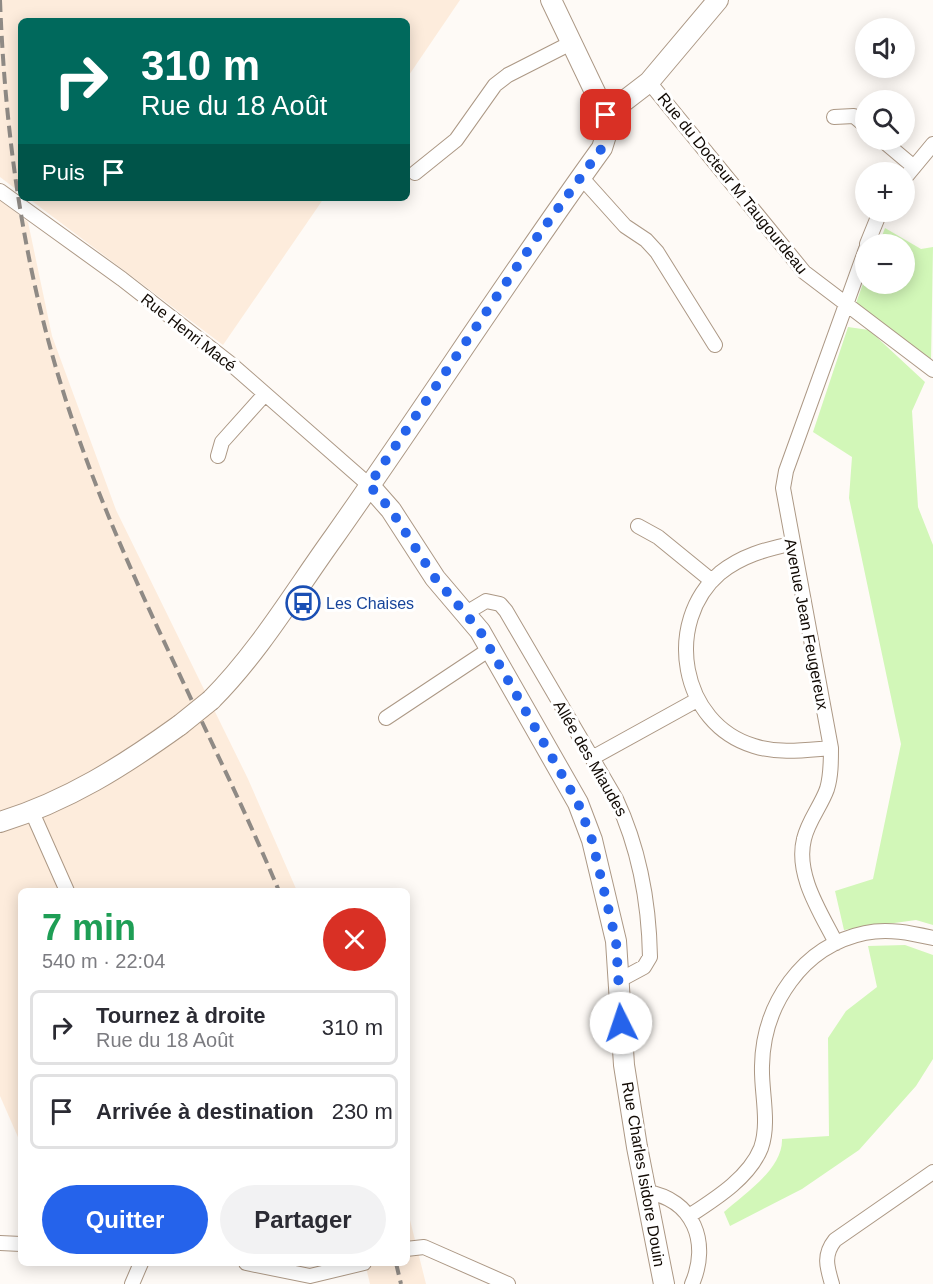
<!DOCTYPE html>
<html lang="fr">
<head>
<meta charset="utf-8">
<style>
	body { margin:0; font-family:Helvetica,sans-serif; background:#f2f2f3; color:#2b2b33; height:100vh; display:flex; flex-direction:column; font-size:22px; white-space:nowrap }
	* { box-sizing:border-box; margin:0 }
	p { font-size:20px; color:#7c7c81 }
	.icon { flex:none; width:33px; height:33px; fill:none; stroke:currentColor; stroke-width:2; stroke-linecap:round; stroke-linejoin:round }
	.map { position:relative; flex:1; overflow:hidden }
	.side { position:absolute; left:18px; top:888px; width:392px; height:378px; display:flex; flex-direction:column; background:#fff; border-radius:9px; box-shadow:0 3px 15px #0003 }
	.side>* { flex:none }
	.banner { position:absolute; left:18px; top:18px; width:392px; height:183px; border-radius:9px; box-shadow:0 3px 15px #0003; background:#00695c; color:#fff; overflow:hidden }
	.tools { position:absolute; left:855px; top:18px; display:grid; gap:12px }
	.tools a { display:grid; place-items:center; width:60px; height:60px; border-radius:50%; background:#fff; box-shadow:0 3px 15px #0003; font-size:30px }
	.pin { position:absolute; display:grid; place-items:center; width:51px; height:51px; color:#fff; margin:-26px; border-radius:12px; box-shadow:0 3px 9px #0006 }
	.me { position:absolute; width:66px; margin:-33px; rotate:356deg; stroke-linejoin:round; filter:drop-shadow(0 0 4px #0008) }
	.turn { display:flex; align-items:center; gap:21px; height:126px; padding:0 24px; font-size:27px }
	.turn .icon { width:78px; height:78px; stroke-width:2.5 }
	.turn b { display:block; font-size:42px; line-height:51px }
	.then { display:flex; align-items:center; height:57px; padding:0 24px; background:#0003; gap:12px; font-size:22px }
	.round { display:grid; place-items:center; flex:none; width:63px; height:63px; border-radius:32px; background:#f2f2f3 }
	.head { display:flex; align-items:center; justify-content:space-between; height:102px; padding:0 24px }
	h1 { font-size:36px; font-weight:800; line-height:45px; color:#1e9e55 }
	.button { display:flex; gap:12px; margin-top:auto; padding:12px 24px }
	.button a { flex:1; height:69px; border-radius:36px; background:#2563eb; color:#fff; font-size:24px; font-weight:800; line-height:69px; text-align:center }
	.button a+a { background:#f2f2f3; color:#2b2b33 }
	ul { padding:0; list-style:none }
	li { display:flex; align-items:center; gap:18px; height:75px; margin:0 12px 9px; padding:0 12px; border:3px solid #e1e1e2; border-radius:9px }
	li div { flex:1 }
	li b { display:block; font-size:22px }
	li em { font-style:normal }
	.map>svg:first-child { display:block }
	.built { fill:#fdecdc }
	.green { fill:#d2f7b8 }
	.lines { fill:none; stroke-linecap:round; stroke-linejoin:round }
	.street-casing { stroke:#ac9885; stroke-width:16 }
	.secondary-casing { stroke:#ac9885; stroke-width:22 }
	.street { stroke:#fff; stroke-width:14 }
	.secondary { stroke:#fff; stroke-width:20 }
	.rail { stroke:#8f8a85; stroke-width:4; stroke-dasharray:12 6; stroke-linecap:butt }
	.secondary-bridge-casing { stroke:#ac9885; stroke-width:22; stroke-linecap:butt }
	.secondary-bridge { stroke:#fff; stroke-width:20 }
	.route { stroke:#2563eb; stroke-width:10; stroke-dasharray:0 18 }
	.labels { text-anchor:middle; stroke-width:6; stroke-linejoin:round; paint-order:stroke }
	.street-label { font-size:16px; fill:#110a04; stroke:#fff }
	.transit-label { font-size:16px; fill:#164399; stroke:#fff; text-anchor:start }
</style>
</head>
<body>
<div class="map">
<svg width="933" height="1284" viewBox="0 0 933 1284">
	<rect width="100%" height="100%" fill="#fefaf6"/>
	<!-- built -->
	<path class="built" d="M0 0H460L407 78 406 21H21V193L0 177Z
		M28 198H324L223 345Z
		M0 200 28 222 52 336 116 510 248 779 297 891H21V1144L0 1096Z
		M407 1208 426 1284H370L365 1263H406Z"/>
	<!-- green -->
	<path class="green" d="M885 228 921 249 933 247 931 363 855 306 865 278 866 284H904V244H879Z
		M848 327 869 330 925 382 912 411 918 507 933 545V925L916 920 844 930 835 891 873 879 901 744 849 498 852 457 813 432Z
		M905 945 933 955V1059L916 1086 859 1150 802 1189 730 1226 724 1212C744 1194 783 1169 782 1139L829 1136 828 1038 846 1011 877 987 868 946Z"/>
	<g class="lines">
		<defs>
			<path id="street" d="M649 82 804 272 933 370
				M834 117 854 116 866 126
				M882 140 914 167
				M415 173 456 140 495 85 508 75 573 42
				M581 177 625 226 646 240 657 252 715 345
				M904 179 933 144
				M0 191 122 279 231 364 369 485
				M867 244 880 212
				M218 456 222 442 265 394
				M638 526 658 537 712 581
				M791 544C766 549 741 556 720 573 663 622 680 724 754 746 779 754 805 750 831 748
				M466 613 486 601 500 604 506 611 616 799C639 848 649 903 650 957L644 967 618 981
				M386 718 490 649
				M592 758 697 700
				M32 812 67 891
				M836 943C821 913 795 875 804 839 808 821 821 806 827 789 831 776 831 762 831 748L783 488 786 471 866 249
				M646 1192C694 1199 710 1243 692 1284
				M689 1216C715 1199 749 1178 761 1148 770 1122 761 1092 762 1066 763 1005 802 946 865 933 888 928 911 933 933 938
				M0 1243 21 1244
				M406 1249 424 1247 508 1284
				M246 1263 310 1276 364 1263
				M132 1284 141 1263
				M832 1284C827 1267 823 1255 835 1240L933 1172"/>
			<path id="secondary" d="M551 0 606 115
				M369 485 391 510 435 578 480 631 578 803 592 840 616 941 624 1065 637 1147 664 1284
				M211 700C259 652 295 591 334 537 425 408 510 275 602 148L607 132 606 115 649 82 718 0
				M0 822C68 801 123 766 180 725"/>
		</defs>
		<!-- street casing -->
		<use href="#street" class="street-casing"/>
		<!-- secondary casing -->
		<use href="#secondary" class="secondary-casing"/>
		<!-- street -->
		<use href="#street" class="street"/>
		<!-- secondary -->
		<use href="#secondary" class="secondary"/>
		<!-- rail -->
		<path class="rail" d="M0 0C5 133 23 264 63 391 117 565 209 724 279 891
			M396 1263 401 1284"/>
		<defs>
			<path id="secondary-bridge" d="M180 725 211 700"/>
		</defs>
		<!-- secondary-bridge casing -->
		<use href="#secondary-bridge" class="secondary-bridge-casing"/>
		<!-- secondary-bridge -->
		<use href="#secondary-bridge" class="secondary-bridge"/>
	</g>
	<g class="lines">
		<!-- route -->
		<path class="route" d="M606 115 607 132 602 148 535 240 369 485 391 510 435 578 480 631 578 803 592 840 616 941 621 1023"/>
	</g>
	<!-- icons -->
	<defs>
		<symbol id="bus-ring" viewBox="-11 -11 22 22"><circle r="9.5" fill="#fff" stroke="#1a4fb4" stroke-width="1.5"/><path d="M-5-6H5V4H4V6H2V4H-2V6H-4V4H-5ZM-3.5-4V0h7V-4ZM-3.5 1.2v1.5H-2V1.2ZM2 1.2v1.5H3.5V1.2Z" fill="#1a4fb4"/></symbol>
	</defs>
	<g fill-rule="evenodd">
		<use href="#bus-ring" x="284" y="584" width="38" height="38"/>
	</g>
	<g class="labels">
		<!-- street labels -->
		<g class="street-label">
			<text transform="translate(733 183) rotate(51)" y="6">Rue du Docteur M Taugourdeau</text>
			<text transform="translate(189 332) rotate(38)" y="6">Rue Henri Macé</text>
			<text transform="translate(807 624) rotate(79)" y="6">Avenue Jean Feugereux</text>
			<text transform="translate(591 758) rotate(60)" y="6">Allée des Miaudes</text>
			<text transform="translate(644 1174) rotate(80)" y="6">Rue Charles Isidore Douin</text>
		</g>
		<!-- transit labels -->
		<g class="transit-label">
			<text x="326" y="609">Les Chaises</text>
		</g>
	</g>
</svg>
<div class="tools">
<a><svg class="icon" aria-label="sound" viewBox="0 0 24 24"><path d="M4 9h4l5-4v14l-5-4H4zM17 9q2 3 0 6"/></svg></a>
<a><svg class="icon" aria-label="search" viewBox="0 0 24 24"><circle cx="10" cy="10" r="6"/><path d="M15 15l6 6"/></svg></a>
<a>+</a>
<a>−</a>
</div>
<div class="pin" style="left:606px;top:115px;background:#d93025"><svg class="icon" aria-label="arrive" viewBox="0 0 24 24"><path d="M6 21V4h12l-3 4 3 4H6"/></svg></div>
<svg class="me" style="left:621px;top:1023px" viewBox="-20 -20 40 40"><circle r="19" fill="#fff"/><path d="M0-13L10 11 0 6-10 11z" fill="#2563eb"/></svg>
<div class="banner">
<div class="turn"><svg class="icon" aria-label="right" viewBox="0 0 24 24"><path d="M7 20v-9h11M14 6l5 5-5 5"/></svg><div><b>310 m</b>Rue du 18 Août</div></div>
<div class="then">Puis<svg class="icon" aria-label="arrive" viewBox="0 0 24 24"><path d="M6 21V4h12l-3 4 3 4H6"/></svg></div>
</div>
<section class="side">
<div class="head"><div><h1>7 min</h1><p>540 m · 22:04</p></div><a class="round" style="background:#d93025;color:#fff"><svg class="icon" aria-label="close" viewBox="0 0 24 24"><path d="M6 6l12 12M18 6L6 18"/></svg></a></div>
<ul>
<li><svg class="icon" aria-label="right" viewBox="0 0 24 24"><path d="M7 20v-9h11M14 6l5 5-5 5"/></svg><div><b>Tournez à droite</b><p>Rue du 18 Août</p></div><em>310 m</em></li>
<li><svg class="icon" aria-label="arrive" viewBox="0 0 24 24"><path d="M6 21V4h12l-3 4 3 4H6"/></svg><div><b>Arrivée à destination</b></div><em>230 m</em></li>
</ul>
<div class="button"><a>Quitter</a><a>Partager</a></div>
</section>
</div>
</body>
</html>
